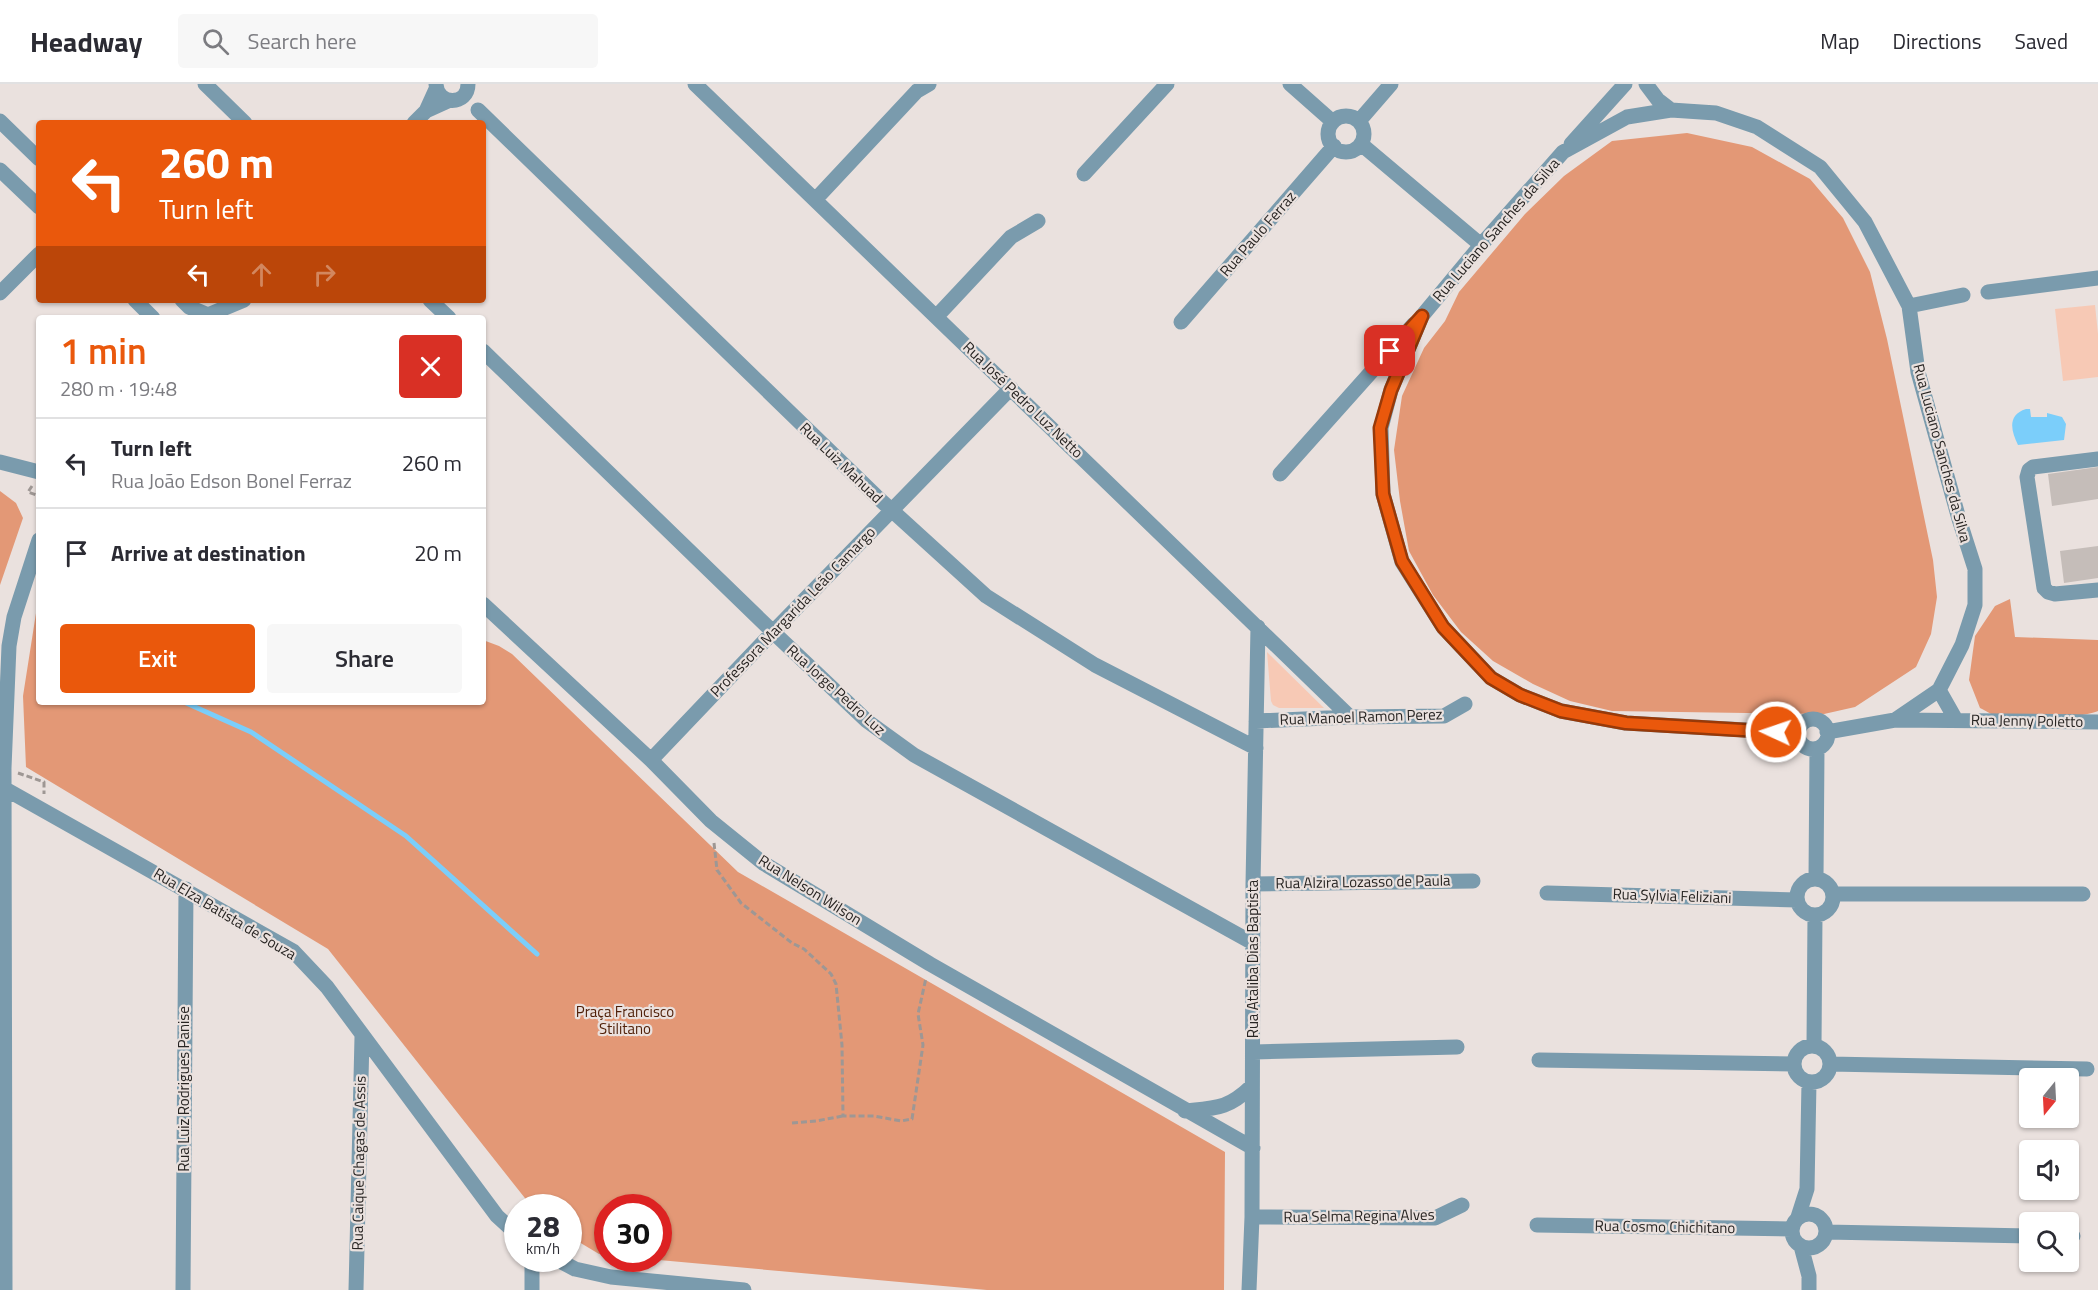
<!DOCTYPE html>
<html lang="en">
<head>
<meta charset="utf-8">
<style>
	body { margin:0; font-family:"Titillium Web",sans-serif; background:#f7f7f7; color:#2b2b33; height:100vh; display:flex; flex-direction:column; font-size:22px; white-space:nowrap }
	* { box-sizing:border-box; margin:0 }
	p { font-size:20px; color:#7c7c81 }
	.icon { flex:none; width:33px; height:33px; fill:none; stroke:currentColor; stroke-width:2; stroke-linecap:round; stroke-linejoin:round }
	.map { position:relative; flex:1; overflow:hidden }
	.panel { position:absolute; left:36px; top:231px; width:450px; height:390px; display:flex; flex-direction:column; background:#fff; border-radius:6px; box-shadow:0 2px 4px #0004 }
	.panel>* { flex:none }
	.guide { position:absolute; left:36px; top:36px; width:450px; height:183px; border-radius:6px; box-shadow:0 2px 4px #0004; background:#ea580c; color:#fff; overflow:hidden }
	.needle { width:39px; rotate:198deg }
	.controls { position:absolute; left:2019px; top:984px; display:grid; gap:12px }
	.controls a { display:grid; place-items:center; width:60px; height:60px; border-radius:6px; background:#fff; box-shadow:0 2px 4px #0004; font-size:30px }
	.speed { position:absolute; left:504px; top:1110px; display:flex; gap:12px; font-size:30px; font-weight:700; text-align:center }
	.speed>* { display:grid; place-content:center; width:78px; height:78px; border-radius:50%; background:#fff; box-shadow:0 2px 4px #0004; line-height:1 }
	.speed small { font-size:15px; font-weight:400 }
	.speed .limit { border:9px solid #d22; background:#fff; color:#111 }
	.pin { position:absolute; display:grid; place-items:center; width:51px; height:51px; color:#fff; margin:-26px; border-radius:12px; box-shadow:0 3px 9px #0006 }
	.me { position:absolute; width:66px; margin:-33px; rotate:273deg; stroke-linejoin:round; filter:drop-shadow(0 0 4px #0008) }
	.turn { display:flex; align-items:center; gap:21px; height:126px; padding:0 24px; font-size:27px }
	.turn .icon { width:78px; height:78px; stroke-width:2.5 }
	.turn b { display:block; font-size:42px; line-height:51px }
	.lanes { display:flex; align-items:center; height:57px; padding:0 24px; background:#0003; justify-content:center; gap:30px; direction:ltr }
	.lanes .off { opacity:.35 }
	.round { display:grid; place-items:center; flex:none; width:63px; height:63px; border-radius:6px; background:#f7f7f7 }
	.headline { display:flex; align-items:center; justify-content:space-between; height:102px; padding:0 24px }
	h1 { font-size:36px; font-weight:600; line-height:45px; color:#ea580c }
	.cta { display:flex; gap:12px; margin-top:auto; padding:12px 24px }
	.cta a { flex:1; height:69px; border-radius:6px; background:#ea580c; color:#fff; font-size:24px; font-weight:600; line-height:69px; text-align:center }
	.cta a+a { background:#f7f7f7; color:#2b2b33 }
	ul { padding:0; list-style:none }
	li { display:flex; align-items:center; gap:18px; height:90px; padding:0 24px; border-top:2px solid #e1e1e2 }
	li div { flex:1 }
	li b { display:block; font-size:22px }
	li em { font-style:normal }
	header { display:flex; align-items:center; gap:36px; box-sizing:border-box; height:84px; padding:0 30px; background:#fff; border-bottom:2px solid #e1e1e2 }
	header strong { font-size:28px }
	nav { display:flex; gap:33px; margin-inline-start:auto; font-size:21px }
	.search { width:420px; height:54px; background:#f7f7f7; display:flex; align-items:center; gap:15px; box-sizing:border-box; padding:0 21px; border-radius:6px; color:#7c7c81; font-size:22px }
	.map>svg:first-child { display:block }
	.green { fill:#f7c9b5 }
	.forest { fill:#e39876 }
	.water { fill:#7bcefa }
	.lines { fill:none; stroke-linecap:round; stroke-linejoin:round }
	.stream { stroke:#7bcefa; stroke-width:5 }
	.building { fill:#c5bdb9 }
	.path { stroke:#9e9794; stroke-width:3; stroke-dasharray:6 3; stroke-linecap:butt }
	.minor { stroke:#7a9bad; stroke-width:15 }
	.route-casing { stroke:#983908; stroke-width:15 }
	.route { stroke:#ea580c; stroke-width:10 }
	.labels { text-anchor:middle; stroke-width:4.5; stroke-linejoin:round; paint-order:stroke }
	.street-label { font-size:15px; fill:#282523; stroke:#eae1de }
	.park-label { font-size:15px; fill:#4f1f07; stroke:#eae1de }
</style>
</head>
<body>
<header>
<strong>Headway</strong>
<div class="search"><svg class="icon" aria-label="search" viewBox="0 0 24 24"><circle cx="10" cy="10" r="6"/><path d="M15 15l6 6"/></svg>Search here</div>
<nav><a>Map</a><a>Directions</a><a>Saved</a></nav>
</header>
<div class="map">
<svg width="2098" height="1206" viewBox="0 0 2098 1206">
	<rect width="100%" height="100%" fill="#eae1de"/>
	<!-- green -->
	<path class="green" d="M2095 221 2098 250V293L2063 297 2055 225Z
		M1267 568 1324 624H1279L1273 621 1271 617Z"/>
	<!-- forest -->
	<path class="forest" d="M1687 49 1752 63 1810 95 1843 134 1870 188 1887 255 1933 476 1937 513 1931 550 1916 583 1855 623 1824 630 1612 627 1570 617 1533 600 1493 577 1461 548 1433 511 1409 467 1400 417 1394 366 1402 312 1424 264 1445 237 1459 208 1525 130 1564 92 1612 57Z
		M0 407 16 419 23 434 0 501Z
		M39 510V618H483V556L499 562 512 570 738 788 1225 1068 1224 1206H987L648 1175 658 1174V1124H608L607 1171 599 1170 569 1152 568 1124 532 1123 328 865 26 683 23 612Z
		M2010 515 2015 553 2098 556V627C2085 633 2020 640 2006 636 1997 634 1988 628 1980 624L1969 596 1975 552 1995 522Z"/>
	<!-- water -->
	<path class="water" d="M2026 325H2030L2031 333H2047V329L2062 333 2066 340 2064 356 2018 361C2011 347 2007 331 2026 325Z"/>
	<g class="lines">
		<!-- stream -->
		<path class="stream" d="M184 618 251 648 406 752 537 870"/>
	</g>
	<!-- building -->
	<path class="building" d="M2098 383V415L2052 422 2048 390Z
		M2098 462V494L2064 499 2060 467Z"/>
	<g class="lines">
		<!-- path -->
		<path class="path" d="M32 402 28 408 39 412
			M18 689 44 698V710
			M714 759 717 786 741 819 792 859 804 865 831 890 836 900 842 961 843 1032H874L901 1037 912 1035 923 961 918 930 926 894
			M792 1039 816 1037 843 1032"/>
		<!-- minor -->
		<path class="minor" d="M205 0 245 39
			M436 0C437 22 468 22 468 0
			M695 0 1350 633
			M1290 0 1333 38
			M1646 0 1658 16 1671 26
			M436 5 426 27 448 17
			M478 26 876 412 986 512 1095 581 1256 664
			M1328 50a18 18 0 1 1 36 0a18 18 0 1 1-36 0Z
			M0 37 39 75
			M1359 37 1391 0
			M414 39 426 27
			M1361 60 1481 161
			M1571 60 1625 0
			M0 86 39 123
			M1084 90 1167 0
			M815 116 917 7 929 0
			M1988 208 2098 194
			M0 209 39 170
			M135 216 153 234
			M182 216 189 223 208 231 244 216
			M430 216 449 234
			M1909 222 1963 211
			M937 232 1011 153 1038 137
			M1181 238 1334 62
			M483 267 773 548 867 637 914 671 1253 859
			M2098 375 2033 383 2029 386 2027 393 2044 504 2048 508 2055 510 2098 506
			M0 378 39 388
			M1280 390 1414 240
			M483 520 651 676 711 737 763 779 930 880 1253 1064
			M1939 606 1956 636
			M1798 650a15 15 0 1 1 30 0a15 15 0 1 1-30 0Z
			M1895 636 2098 638
			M1256 637 1350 633 1444 632 1465 620
			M1798 649 1626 639 1561 627 1520 611 1491 594 1443 543 1402 478 1383 410 1381 344 1391 306 1422 232 1481 161 1563 68 1627 33 1671 26 1716 29 1757 43 1820 83 1865 138 1909 222 1918 288 1959 435 1975 485V521L1962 561 1939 606 1895 636 1827 648
			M651 676 773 548 1011 304
			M0 702 293 867 327 903 497 1132 518 1151
			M1797 813a18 18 0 1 1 36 0a18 18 0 1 1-36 0Z
			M1816 795 1817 665
			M1253 800 1473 797
			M1547 809 1797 816
			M1833 810H2083
			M1794 980a18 18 0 1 1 36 0a18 18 0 1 1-36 0Z
			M1814 962 1815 831
			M1254 968 1457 963
			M1539 976 1793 980
			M1830 980 2087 985
			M1185 1027C1217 1024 1228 1025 1252 1002
			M1792 1147a17 17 0 1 1 34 0a17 17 0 1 1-34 0Z
			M1252 1133 1435 1134 1462 1121
			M1798 1133 1807 1105 1809 998
			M1537 1141 1792 1145
			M1826 1148 2030 1152
			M2068 1152H2073
			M1801 1162 1809 1192V1206
			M554 1174 575 1185 611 1193 744 1206
			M5 1206 4 684 9 562 14 533 39 456
			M183 1206 186 805
			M356 1206 362 953
			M532 1206V1174
			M1249 1206 1252 1133 1253 800 1258 543"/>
	</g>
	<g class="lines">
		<defs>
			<path id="route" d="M1390 267 1422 232 1391 306 1380 344 1383 410 1402 477 1443 543 1491 594 1520 611 1561 627 1626 639 1776 648"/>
		</defs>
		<!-- route casing -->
		<use href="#route" class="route-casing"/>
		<!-- route -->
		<use href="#route" class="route"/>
	</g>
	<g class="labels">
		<!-- street labels -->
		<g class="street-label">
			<text transform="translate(1496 146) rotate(-49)" y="5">Rua Luciano Sanches da Silva</text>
			<text transform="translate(1258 150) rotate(-49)" y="5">Rua Paulo Ferraz</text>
			<text transform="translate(1023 316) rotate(44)" y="5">Rua José Pedro Luz Netto</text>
			<text transform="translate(1942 369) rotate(75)" y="5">Rua Luciano Sanches da Silva</text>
			<text transform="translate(841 379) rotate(44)" y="5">Rua Luiz Mahuad</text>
			<text transform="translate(793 528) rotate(-46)" y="5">Professora Margarida Leão Camargo</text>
			<text transform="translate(836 606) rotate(42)" y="5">Rua Jorge Pedro Luz</text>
			<text transform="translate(1361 633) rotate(-2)" y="5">Rua Manoel Ramon Perez</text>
			<text transform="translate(2027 637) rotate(1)" y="5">Rua Jenny Poletto</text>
			<text transform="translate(1363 798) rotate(-1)" y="5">Rua Alzira Lozasso de Paula</text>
			<text transform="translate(810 806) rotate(32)" y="5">Rua Nelson Wilson</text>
			<text transform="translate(1672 812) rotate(2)" y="5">Rua Sylvia Feliziani</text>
			<text transform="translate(225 830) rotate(31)" y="5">Rua Elza Batista de Souza</text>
			<text transform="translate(1253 875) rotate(-90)" y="5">Rua Ataliba Dias Baptista</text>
			<text transform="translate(184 1005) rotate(-90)" y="5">Rua Luiz Rodrigues Panise</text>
			<text transform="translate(359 1079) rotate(-89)" y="5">Rua Caique Chagas de Assis</text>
			<text transform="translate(1359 1132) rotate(-1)" y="5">Rua Selma Regina Alves</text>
			<text transform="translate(1665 1143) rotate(1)" y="5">Rua Cosmo Chichitano</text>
		</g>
		<!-- park labels -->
		<g class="park-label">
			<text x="625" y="933">Praça Francisco<tspan x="625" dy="17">Stilitano</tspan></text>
		</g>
	</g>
</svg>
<div class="controls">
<a><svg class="needle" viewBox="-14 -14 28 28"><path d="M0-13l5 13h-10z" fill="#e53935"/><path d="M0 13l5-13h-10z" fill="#7c7c81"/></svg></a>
<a><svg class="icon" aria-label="sound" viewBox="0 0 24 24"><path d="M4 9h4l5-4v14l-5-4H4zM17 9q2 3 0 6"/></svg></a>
<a><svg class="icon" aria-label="search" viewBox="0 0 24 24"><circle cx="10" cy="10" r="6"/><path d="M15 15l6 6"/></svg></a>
</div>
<div class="speed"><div>28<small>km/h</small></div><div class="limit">30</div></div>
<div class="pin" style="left:1390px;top:267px;background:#d93025"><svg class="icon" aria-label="arrive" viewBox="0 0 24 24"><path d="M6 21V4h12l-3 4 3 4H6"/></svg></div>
<svg class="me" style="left:1776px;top:648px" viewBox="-20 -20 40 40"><circle r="17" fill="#ea580c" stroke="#fff" stroke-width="3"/><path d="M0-11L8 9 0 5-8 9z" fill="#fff"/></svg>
<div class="guide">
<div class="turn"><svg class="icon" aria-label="left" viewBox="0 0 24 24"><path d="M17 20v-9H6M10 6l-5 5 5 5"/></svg><div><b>260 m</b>Turn left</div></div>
<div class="lanes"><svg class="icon" aria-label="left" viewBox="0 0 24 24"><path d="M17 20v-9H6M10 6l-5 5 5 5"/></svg><svg class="icon off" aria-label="ahead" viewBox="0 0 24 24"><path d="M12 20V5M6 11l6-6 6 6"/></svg><svg class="icon off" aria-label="right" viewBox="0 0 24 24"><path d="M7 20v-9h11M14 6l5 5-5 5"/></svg></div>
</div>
<section class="panel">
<div class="headline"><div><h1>1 min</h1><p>280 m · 19:48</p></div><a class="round" style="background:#d93025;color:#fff"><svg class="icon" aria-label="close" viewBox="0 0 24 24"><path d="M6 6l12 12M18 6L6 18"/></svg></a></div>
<ul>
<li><svg class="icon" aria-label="left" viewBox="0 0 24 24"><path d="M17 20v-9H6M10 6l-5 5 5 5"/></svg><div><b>Turn left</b><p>Rua João Edson Bonel Ferraz</p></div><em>260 m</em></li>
<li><svg class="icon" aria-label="arrive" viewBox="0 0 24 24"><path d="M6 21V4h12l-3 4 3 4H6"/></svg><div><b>Arrive at destination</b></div><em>20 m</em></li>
</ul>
<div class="cta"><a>Exit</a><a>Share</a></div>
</section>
</div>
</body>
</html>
